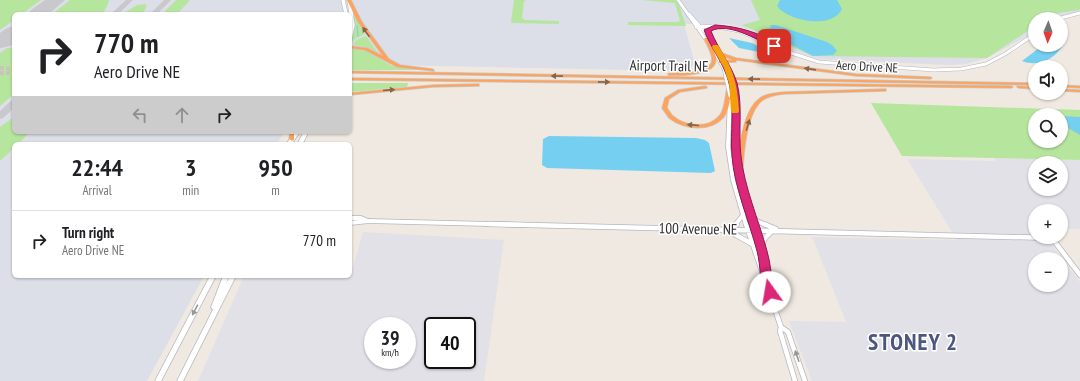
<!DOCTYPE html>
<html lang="en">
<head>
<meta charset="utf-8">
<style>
	body { margin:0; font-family:"PT Sans Narrow",sans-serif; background:#f6f6f6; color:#202124; height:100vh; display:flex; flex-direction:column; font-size:15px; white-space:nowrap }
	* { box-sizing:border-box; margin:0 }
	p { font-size:13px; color:#757577 }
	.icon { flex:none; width:22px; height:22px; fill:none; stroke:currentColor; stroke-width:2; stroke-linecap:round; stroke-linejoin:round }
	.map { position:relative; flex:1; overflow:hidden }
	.drawer { position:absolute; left:12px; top:142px; width:340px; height:136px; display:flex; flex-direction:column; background:#fff; border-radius:6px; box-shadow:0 1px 3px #0004 }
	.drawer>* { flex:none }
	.hud { position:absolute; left:12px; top:12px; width:340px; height:122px; border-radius:6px; box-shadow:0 1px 3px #0004; background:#fff; color:#202124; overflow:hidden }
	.needle { width:26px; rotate:182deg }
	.buttons { position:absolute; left:1028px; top:12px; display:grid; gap:8px }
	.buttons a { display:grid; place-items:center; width:40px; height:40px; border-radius:50%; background:#fff; box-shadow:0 1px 3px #0004; font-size:20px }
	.speed { position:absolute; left:364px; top:317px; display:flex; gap:8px; font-size:20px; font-weight:700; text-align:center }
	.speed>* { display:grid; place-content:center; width:52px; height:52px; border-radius:50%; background:#fff; box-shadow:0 1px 3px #0004; line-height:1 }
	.speed small { font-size:10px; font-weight:400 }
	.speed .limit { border:2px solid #111; border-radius:6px; background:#fff; color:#111 }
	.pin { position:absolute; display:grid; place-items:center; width:34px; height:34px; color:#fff; margin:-17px; border-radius:8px; box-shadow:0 2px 6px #0006 }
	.me { position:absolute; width:44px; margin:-22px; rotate:347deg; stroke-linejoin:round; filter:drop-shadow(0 0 3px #0008) }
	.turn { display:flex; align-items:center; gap:14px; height:84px; padding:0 16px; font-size:18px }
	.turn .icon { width:52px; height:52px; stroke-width:2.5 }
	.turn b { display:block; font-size:28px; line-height:34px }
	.lanes { display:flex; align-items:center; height:38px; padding:0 16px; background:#0003; justify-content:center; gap:20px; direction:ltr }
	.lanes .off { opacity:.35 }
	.eta { display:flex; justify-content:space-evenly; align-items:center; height:68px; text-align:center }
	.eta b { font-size:24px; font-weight:800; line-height:28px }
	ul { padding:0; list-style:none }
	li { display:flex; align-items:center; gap:12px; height:60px; padding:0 16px; border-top:1px solid #e0e0e0 }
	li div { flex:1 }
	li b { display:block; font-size:15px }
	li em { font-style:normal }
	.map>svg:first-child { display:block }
	.industrial { fill:#e3e1e8; fill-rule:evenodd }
	.airport { fill:#dcdee8 }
	.green { fill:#b6e59e; fill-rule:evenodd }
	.water { fill:#75cff0 }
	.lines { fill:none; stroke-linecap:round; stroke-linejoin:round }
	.stream { stroke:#75cff0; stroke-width:1 }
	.taxiway { fill:#c9c8cc; fill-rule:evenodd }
	.runway { fill:#c9c8cc; fill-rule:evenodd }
	.motorway-tunnel { stroke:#c8c4bd; stroke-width:4; stroke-dasharray:4 2; stroke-linecap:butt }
	.tertiary-far2-casing { stroke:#b4b7c1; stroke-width:4 }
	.tertiary-far1-casing { stroke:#b4b7c1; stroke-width:5.5 }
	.tertiary-casing { stroke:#b4b7c1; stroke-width:6 }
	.secondary-far2-casing { stroke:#b4b7c1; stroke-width:4.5 }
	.secondary-far1-casing { stroke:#b4b7c1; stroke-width:6 }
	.secondary-casing { stroke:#b4b7c1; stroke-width:7 }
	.motorway-casing { stroke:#c9c9c9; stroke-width:1.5 }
	.tertiary-far2 { stroke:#fff; stroke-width:3 }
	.tertiary-far1 { stroke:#fff; stroke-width:4 }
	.tertiary { stroke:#fff; stroke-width:4.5 }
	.secondary-far2 { stroke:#fff; stroke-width:3.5 }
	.secondary-far1 { stroke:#fff; stroke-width:4.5 }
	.secondary { stroke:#fff; stroke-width:5.5 }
	.motorway { fill:#ffa35c; fill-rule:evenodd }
	.tertiary-bridge-casing { stroke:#b4b7c1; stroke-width:4; stroke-linecap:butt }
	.tertiary-bridge { stroke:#fff; stroke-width:3 }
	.oneway { fill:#8c6343 }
	.oneway2 { fill:#969696 }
	.route { fill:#db2777; stroke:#8e194d }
	.slow { fill:#f59e0b }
	.labels { text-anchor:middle; stroke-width:3; stroke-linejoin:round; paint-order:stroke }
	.far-street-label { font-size:13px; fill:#2e2e2e; stroke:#fff }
	.street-label { font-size:15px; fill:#2e2e2e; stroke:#fff }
	.near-district-label { font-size:23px; font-weight:bold; letter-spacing:1px; fill:#4d5680; stroke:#fff }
</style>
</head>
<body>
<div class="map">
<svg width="1080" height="381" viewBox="0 0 1080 381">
	<rect width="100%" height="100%" fill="#efe9e1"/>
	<!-- industrial -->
	<path class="industrial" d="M994 158 1080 160V229H1061V211H1035V237H1046L1080 282V381H812L789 321 846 322 813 239 810 237 957 240 907 159 996 161ZM1035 163H1061V189H1035ZM1035 259H1061V285H1035Z
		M363 232 504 240 484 381H198L244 276H350V267H353ZM373 326H407V360H373ZM433 326H467V360H433Z"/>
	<!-- airport -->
	<path class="airport" d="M0 0H1080V14L1060 19H1035V32L987 58 966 64 949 65 818 59 786 48 751 30 740 27 728 24H684L695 64 686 71 391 65 367 57 359 48H350V14H14V132H284L277 144H14V276H204L147 381H0Z"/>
	<!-- green -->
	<path class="green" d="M0 0H41L22 14H14V20L0 30Z
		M70 0H109L108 4 103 14H52Z
		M176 0H190L177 14H162Z
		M514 0H527L524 1 522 18 525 20 559 21V24L511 23Z
		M641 0H675L678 2 686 26 628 25V22H677L680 21 675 3Z
		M751 0H1080V10L1058 13 1046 19H1035V26L987 58 813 56 742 25 760 20Z
		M145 4 147 6 142 14H122L137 5Z
		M354 14 365 34 355 39 350 45 354 26Z
		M366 36 378 53 365 47 353 45 356 40Z
		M14 47V94L0 106V53L7 48Z
		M352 48 366 51 392 66 423 70H350V50Z
		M350 83H408L407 87 350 92Z
		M871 103 1080 110V160L902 156ZM1035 115H1061V141H1035Z
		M14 117V132H30L18 144H14V148L0 161V127Z"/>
	<!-- water -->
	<path class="water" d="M780 0H837L842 9C832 30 788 21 777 6Z
		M771 25H776L827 42 832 45 837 51 833 55 813 56 767 32 765 29 770 28Z
		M1061 30 1067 32C1064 54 1043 69 1022 61L1043 45H1061Z
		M729 38 752 43 774 55 739 48Z
		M1061 116 1080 117V135L1061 124Z
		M549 136 696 138 705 140 709 143 715 171 711 173 547 168 542 165 543 139Z"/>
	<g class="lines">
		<!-- stream -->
		<path class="stream" d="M357 26 358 36"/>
		<!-- taxiway -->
		<path class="taxiway" d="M52 0H60L47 9H43V7Z
			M126 0H133L118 14H111Z
			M164 0H171L157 14H150Z
			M11 30H14V45L0 48V44L10 42 6 38Z
			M14 100V108L3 118 0 119V111L11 101Z"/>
		<!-- runway -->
		<path class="runway" d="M45 0H65L49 14H28L31 10Z
			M14 26V41L7 46 0 48V33L7 28Z"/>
		<!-- motorway-tunnel -->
		<path class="motorway-tunnel" d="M0 68 14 69
			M0 73H14"/>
		<defs>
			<path id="tertiary-far2" d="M678 0 716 54 724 69
				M689 14 711 39 728 69
				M1057 19 1080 13
				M696 27 713 26 739 31 785 51 819 62 934 70 961 69 986 64 1005 54 1035 34
				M735 96V100
				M730 100V96"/>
			<path id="tertiary-far1" d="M730 99 728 147 733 180 746 225
				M735 99 736 157 754 225
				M753 216 757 221 766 225
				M350 218H361L368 221
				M350 223 369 221 528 225
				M735 225 744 214"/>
			<path id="tertiary" d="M488 224 1052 238 1080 275
				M746 224 781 327 780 331 795 381
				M754 224 765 274
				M764 224 776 229
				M729 229 737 224
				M729 231 752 244
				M761 248 765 238 772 231
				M781 327 788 332 805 381"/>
			<path id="secondary-far2" d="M343 0 346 14
				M349 0 353 25 350 39"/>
			<path id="secondary-far1" d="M289 144 297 132
				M300 144 306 132"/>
			<path id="secondary" d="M214 307 226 276
				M158 381 213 276
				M180 381 233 276"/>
			<path id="motorway" d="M347 0H351L362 22 389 59 400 65 432 69 434 70V71L397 67 365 50 350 48V46L367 48 383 56 358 22Z
				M705 38H707L708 39C711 45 716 53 716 60 715 76 680 76 668 75V74L670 73C680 73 711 74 712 60 712 53 707 45 704 39Z
				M720 53H722L736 58 856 74 930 77 932 78 930 79 856 76 736 60V62H734L721 63H719V61L733 60 720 55Z
				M350 71 1035 83V85L350 73Z
				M350 78 1011 86 1013 87 1011 88 350 80Z
				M477 84H479V86L433 87 350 95V93L433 85Z
				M1061 85 1080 86V88L1061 87Z
				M705 86 707 87V88L680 92 669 99 667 108C669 110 670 113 672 115 685 127 709 129 720 115 725 108 725 96 727 88L729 87H731V88C730 97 730 110 723 118 710 132 684 130 669 118 667 115 664 111 662 108L665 98 678 90Z
				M1017 86 1035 87V89L1019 88 1017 87Z
				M884 89H886V91L784 94C777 95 769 96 763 100 746 112 743 157 743 177L740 179 737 177C738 156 741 111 760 98 767 93 776 93 784 92Z
				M1061 89 1079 90H1080V92L1061 91Z
				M290 132H294V140L292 141 289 139Z"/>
		</defs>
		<!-- tertiary-far2 casing -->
		<use href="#tertiary-far2" class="tertiary-far2-casing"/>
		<!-- tertiary-far1 casing -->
		<use href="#tertiary-far1" class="tertiary-far1-casing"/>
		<!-- tertiary casing -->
		<use href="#tertiary" class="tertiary-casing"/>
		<!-- secondary-far2 casing -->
		<use href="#secondary-far2" class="secondary-far2-casing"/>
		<!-- secondary-far1 casing -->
		<use href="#secondary-far1" class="secondary-far1-casing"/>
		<!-- secondary casing -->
		<use href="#secondary" class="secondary-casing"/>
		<!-- motorway casing -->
		<use href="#motorway" class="motorway-casing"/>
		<!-- tertiary-far2 -->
		<use href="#tertiary-far2" class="tertiary-far2"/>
		<!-- tertiary-far1 -->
		<use href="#tertiary-far1" class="tertiary-far1"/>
		<!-- tertiary -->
		<use href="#tertiary" class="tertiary"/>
		<!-- secondary-far2 -->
		<use href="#secondary-far2" class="secondary-far2"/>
		<!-- secondary-far1 -->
		<use href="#secondary-far1" class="secondary-far1"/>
		<!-- secondary -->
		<use href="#secondary" class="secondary"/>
		<!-- motorway -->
		<use href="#motorway" class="motorway"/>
		<defs>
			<path id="tertiary-bridge" d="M724 69 730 96
				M728 69 733 83 735 96"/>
		</defs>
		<!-- tertiary-bridge casing -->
		<use href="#tertiary-bridge" class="tertiary-bridge-casing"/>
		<!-- tertiary-bridge -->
		<use href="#tertiary-bridge" class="tertiary-bridge"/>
	</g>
	<!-- one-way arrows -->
	<defs><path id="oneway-solid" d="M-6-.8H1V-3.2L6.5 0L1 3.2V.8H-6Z"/></defs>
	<g class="oneway">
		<use href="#oneway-solid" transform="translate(366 32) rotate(-125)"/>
		<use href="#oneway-solid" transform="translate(810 69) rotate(-172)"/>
		<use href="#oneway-solid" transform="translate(557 76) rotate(-179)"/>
		<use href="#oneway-solid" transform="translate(754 79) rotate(-179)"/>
		<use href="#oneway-solid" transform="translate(604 82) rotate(1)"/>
		<use href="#oneway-solid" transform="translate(389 90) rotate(-5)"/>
		<use href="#oneway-solid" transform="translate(693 125) rotate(-175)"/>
		<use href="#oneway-solid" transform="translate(748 125) rotate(-73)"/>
	</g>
	<g class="oneway2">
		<use href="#oneway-solid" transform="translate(195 310) rotate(118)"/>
		<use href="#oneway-solid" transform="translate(797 356) rotate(-109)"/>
	</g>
	<!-- route -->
	<path class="route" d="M715 25C735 26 762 32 778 46L772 47C756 39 728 22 711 31 718 49 731 64 737 83 743 106 738 132 741 156 744 186 759 221 767 251 771 264 771 279 775 292L773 296 770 297 766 296C759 282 761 266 757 251 749 221 734 186 732 156 730 132 735 106 729 83 724 63 711 49 704 30Z"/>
	<!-- slow -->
	<path class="slow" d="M713 45H718C734 71 737 82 739 111L738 113H732L731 111 729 83 724 68 712 47Z"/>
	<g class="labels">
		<!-- far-street labels -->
		<g class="far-street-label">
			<text transform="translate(867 66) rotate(3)" y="5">Aero Drive NE</text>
		</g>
		<!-- street labels -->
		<g class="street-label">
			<text transform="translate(669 66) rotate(1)" y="5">Airport Trail NE</text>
			<text transform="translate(698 229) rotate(1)" y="5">100 Avenue NE</text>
		</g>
		<!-- near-district labels -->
		<g class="near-district-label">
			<text x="913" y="350">STONEY 2</text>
		</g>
	</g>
</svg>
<div class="buttons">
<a><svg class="needle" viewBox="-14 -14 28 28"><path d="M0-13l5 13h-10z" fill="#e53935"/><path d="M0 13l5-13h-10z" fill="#757577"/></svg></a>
<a><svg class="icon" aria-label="sound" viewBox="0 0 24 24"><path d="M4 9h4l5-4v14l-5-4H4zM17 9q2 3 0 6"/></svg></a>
<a><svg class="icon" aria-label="search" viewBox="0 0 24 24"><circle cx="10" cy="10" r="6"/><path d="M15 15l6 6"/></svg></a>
<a><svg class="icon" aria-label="layers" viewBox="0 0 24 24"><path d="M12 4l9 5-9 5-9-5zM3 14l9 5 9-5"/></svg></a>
<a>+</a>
<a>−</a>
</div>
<div class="speed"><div>39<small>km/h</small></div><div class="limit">40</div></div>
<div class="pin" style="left:774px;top:46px;background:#d93025"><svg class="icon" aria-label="arrive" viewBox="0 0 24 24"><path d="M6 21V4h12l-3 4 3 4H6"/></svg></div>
<svg class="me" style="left:770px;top:292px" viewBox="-20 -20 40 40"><circle r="19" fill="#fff"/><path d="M0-13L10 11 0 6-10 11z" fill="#db2777"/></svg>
<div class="hud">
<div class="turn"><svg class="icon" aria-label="right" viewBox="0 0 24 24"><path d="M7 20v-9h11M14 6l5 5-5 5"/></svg><div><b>770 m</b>Aero Drive NE</div></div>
<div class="lanes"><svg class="icon off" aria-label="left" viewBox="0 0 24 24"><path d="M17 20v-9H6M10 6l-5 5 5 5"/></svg><svg class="icon off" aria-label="ahead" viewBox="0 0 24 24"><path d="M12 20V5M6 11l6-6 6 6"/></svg><svg class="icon" aria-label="right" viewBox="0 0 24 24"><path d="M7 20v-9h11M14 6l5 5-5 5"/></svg></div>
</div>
<section class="drawer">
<div class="eta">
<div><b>22:44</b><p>Arrival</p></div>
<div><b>3</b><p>min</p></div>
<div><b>950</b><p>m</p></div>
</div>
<ul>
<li><svg class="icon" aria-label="right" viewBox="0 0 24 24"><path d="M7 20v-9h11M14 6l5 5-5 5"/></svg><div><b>Turn right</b><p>Aero Drive NE</p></div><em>770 m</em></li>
</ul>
</section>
</div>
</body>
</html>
